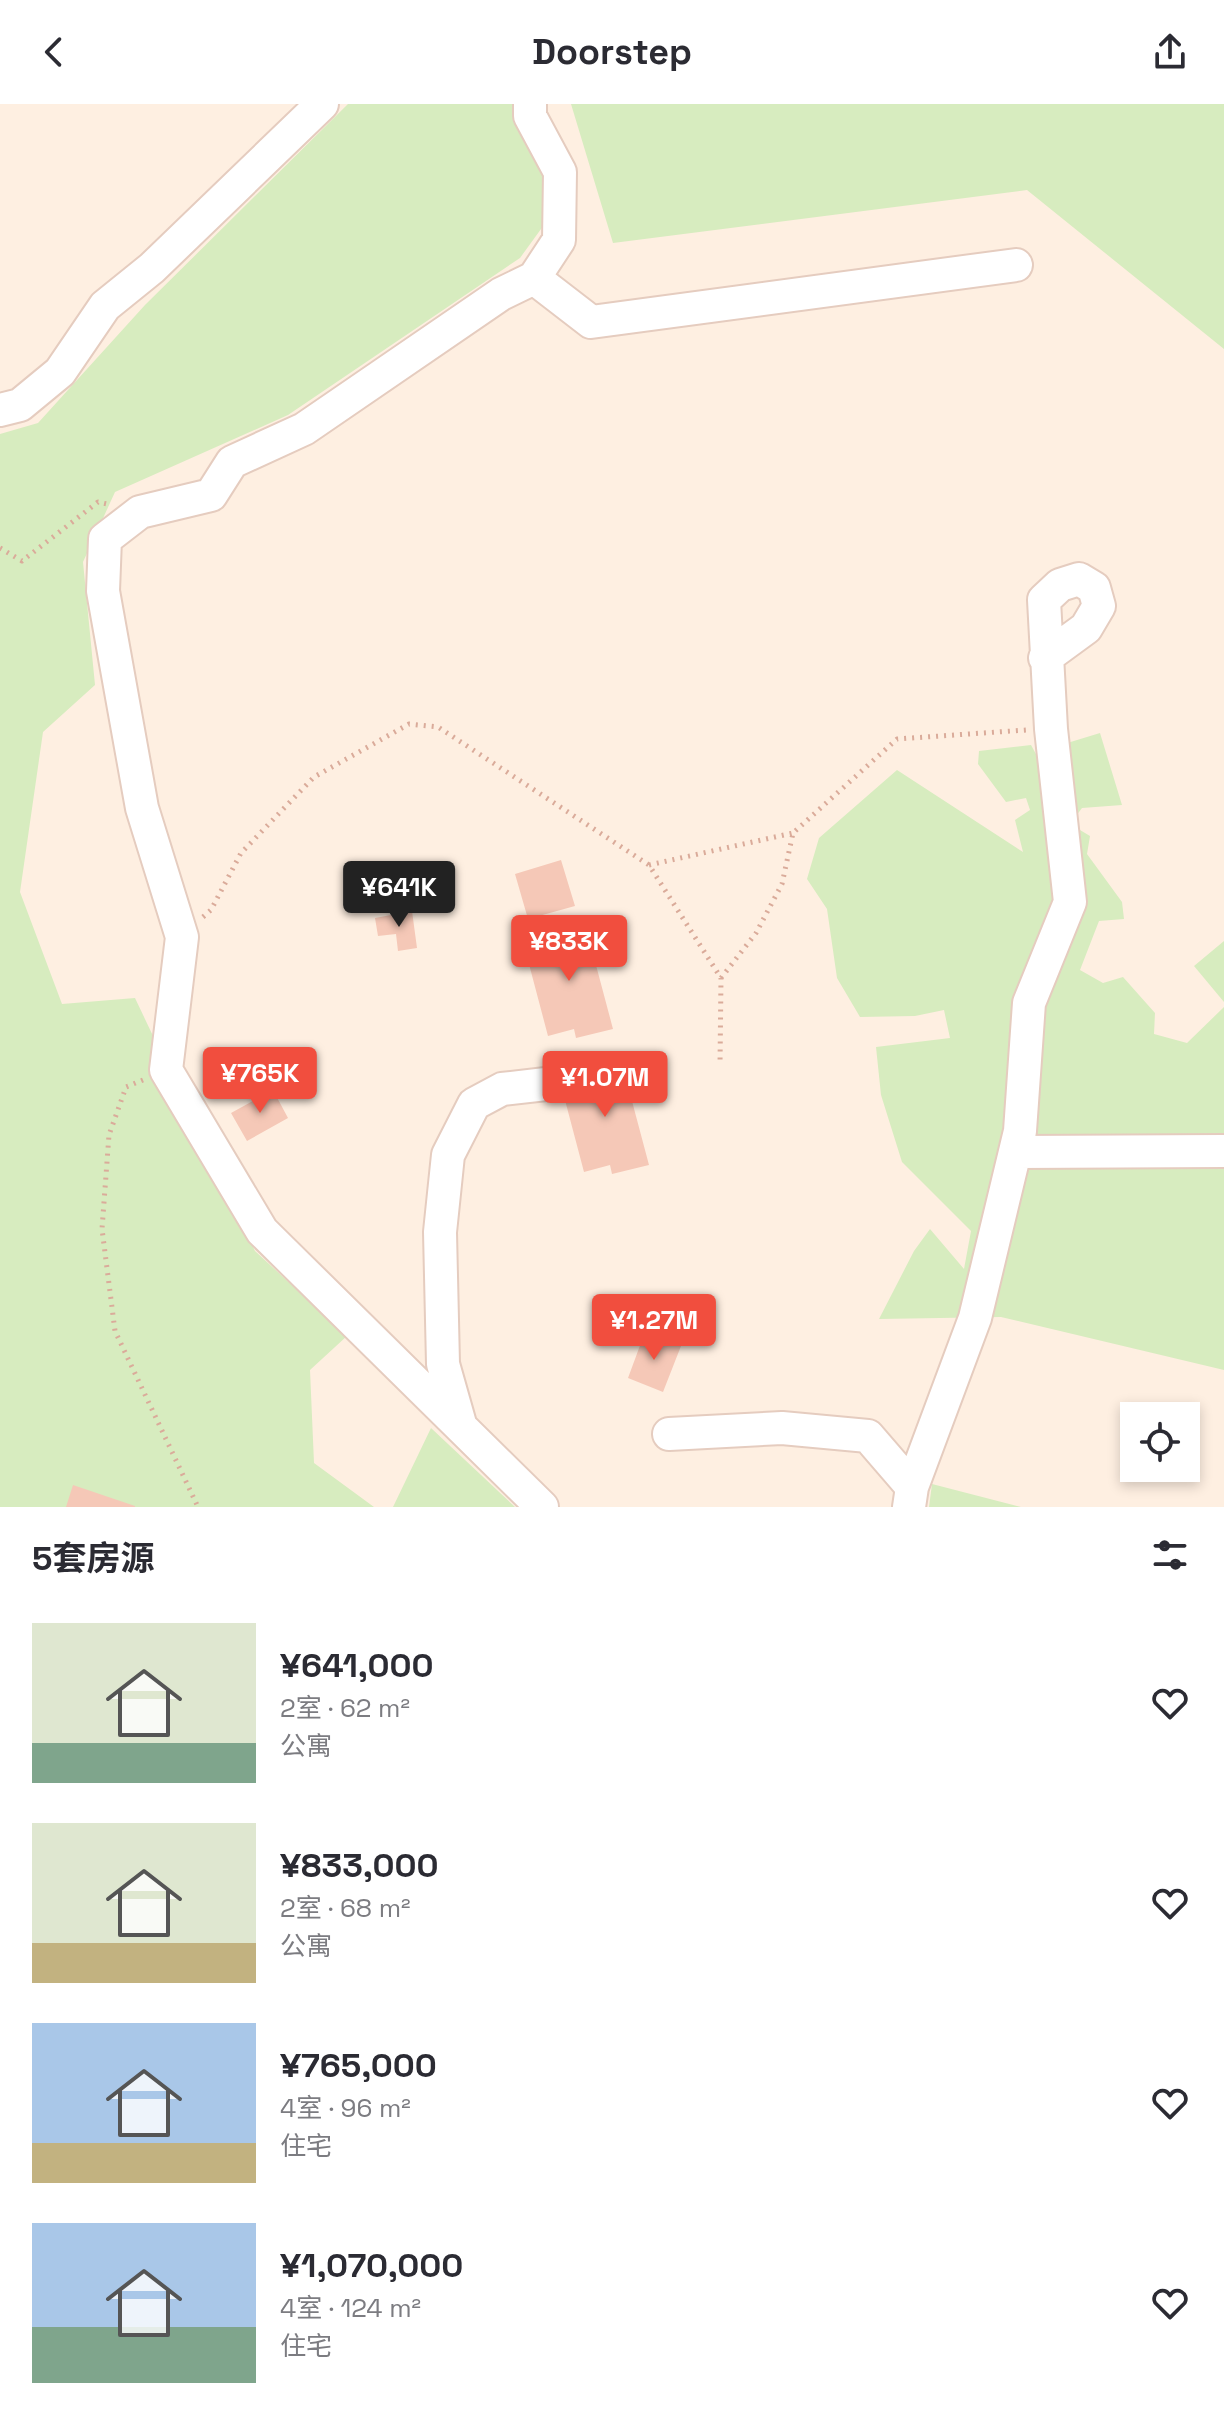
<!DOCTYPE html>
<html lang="zh">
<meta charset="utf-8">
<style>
:root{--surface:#fff;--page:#f7f7f7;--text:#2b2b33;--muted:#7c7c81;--accent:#f14e3e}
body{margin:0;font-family:"Space Grotesk","Noto Sans SC",sans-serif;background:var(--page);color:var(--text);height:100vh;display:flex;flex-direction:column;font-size:30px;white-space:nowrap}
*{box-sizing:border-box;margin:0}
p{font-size:26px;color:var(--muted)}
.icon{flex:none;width:44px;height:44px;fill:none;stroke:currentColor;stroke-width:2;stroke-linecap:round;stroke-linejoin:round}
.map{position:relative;height:1403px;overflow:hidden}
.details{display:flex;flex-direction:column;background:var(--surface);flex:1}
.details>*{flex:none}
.controls{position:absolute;left:1120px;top:1298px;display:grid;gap:16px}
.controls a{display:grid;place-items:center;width:80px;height:80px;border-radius:0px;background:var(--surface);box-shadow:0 4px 12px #0003;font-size:40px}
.price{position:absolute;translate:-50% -68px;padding:0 18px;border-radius:8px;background:var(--accent);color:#fff;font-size:26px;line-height:52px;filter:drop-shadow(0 2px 4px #0008)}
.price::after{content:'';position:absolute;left:50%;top:48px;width:24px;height:18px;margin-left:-12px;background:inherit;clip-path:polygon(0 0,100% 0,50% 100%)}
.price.active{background:#222;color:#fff}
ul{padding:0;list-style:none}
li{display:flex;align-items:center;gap:24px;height:200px;padding:0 32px}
li span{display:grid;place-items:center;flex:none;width:224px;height:160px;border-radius:0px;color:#555}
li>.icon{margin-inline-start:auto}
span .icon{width:96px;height:96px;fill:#fffc;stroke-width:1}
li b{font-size:34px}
h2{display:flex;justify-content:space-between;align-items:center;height:96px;padding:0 32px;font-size:34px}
header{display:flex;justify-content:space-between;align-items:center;height:104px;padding:0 32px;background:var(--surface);font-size:36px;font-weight:800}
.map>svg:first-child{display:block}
.green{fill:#d7ecbf}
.building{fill:#f5c8b7}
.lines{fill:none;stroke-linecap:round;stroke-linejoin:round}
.minor-casing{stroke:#e5ccbf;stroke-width:36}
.path{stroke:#daab9a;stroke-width:5;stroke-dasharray:2 6;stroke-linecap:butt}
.minor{stroke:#fff;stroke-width:32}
</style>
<header><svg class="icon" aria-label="back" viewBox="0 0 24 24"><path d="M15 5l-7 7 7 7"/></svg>Doorstep<svg class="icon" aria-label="share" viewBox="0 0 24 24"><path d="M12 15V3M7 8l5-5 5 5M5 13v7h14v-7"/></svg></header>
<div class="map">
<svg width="1224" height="1403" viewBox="0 0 1224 1403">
<rect width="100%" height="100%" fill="#feefe1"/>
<!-- green -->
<path class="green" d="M348 0H515C511 30 534 44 544 69 549 82 548 100 549 114L520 154 288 311 115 388 83 458 95 581 43 628 20 788 62 900 135 894 255 1147 347 1232 310 1266 314 1359 374 1403H0V330L38 319 145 201Z
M571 0H1224V245L1027 86 613 139Z
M1100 629 1122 701 1082 704 1070 720 1090 732 1087 750 1122 798 1124 815 1099 817 1080 866 1103 879 1123 873 1155 909 1154 930 1187 939 1224 903V1266L1001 1213 879 1215 914 1147 930 1125 964 1165 971 1127 902 1058 881 991 876 943 950 934 944 906 915 912 860 913 837 874 827 805 807 775 819 734 897 666 1023 748 1015 716 1030 706 1026 694 1006 698 978 660 979 647 1031 641 1042 661 1064 640Z
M1224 837V898L1194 862Z
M431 1324 515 1403H393Z
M932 1380 1021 1403H929Z"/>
<!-- building -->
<path class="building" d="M561 756 575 802 528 815 515 770Z
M412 807 417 844 398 847 396 830 378 832 375 814Z
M584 816 613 925 576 934 574 925 548 932 525 845 550 839 547 825Z
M620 952 649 1061 612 1070 610 1061 584 1068 561 981 587 975 583 961Z
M273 986 288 1014 247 1037 231 1009Z
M645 1228 681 1242 663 1288 628 1274Z
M73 1381 135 1402V1403H66Z"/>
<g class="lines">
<!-- minor casing -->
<g class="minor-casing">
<path id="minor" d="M530 0V12L560 68 559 136 534 174 501 190 304 325 232 358 211 391 140 408 105 435 103 487 142 704 182 833 166 966 262 1127 542 1403
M534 174 591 218 1016 161
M0 306 20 301 60 268 105 202 152 164 322 0
M1015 1048 1224 1047
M460 1320 443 1260 440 1128 448 1051 474 1000 502 985 546 980
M669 1330 782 1324 868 1332 912 1383
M909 1403 912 1383 975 1214 1020 1027 1029 899 1070 798 1051 625 1044 496 1060 481 1079 475 1094 484 1099 502 1086 524 1045 554"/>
</g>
<!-- path -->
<path class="path" d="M0 444 22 457 98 398 107 400
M649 761 793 729
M203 813 211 806 241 749 314 673 409 620 438 623 649 761 721 874 720 961
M721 874 756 829 782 780 793 729 897 635 1026 626
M143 976 126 983 109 1031 102 1125 115 1227 198 1403"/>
<!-- minor -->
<use href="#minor" class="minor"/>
</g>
</svg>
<div class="controls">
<a><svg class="icon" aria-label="locate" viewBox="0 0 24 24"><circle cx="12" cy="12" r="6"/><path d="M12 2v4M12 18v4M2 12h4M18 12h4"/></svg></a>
</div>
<b class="price active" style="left:399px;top:825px">¥641K</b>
<b class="price" style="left:569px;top:879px">¥833K</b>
<b class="price" style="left:260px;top:1011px">¥765K</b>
<b class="price" style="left:605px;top:1015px">¥1.07M</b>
<b class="price" style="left:654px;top:1258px">¥1.27M</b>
</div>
<section class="details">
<h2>5套房源<svg class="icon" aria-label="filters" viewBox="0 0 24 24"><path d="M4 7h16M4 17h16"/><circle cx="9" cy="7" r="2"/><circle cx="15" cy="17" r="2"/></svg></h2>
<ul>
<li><span style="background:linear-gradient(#dfe7d0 75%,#7fa58c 0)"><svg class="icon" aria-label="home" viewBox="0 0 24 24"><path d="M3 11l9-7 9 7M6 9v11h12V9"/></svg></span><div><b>¥641,000</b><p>2室 · 62 m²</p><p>公寓</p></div><svg class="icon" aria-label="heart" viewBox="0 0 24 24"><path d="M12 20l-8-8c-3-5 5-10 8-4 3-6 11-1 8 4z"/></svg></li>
<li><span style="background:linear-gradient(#dfe7d0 75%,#c2b280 0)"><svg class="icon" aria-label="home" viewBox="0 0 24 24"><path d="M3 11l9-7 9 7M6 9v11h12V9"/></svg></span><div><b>¥833,000</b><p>2室 · 68 m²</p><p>公寓</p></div><svg class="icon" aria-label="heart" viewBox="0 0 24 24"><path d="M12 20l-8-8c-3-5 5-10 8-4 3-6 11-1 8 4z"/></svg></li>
<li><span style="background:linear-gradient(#a9c7e8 75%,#c2b280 0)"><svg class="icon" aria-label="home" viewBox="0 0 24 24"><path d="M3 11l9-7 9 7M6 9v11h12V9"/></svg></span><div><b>¥765,000</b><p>4室 · 96 m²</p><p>住宅</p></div><svg class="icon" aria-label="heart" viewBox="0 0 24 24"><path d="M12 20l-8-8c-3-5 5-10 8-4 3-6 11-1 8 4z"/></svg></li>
<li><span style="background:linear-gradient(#a9c7e8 65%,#7fa58c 0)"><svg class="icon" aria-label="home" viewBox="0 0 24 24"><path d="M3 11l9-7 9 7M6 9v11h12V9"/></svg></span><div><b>¥1,070,000</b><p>4室 · 124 m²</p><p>住宅</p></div><svg class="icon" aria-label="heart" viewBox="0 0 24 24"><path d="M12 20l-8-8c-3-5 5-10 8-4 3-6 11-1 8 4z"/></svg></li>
</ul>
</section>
